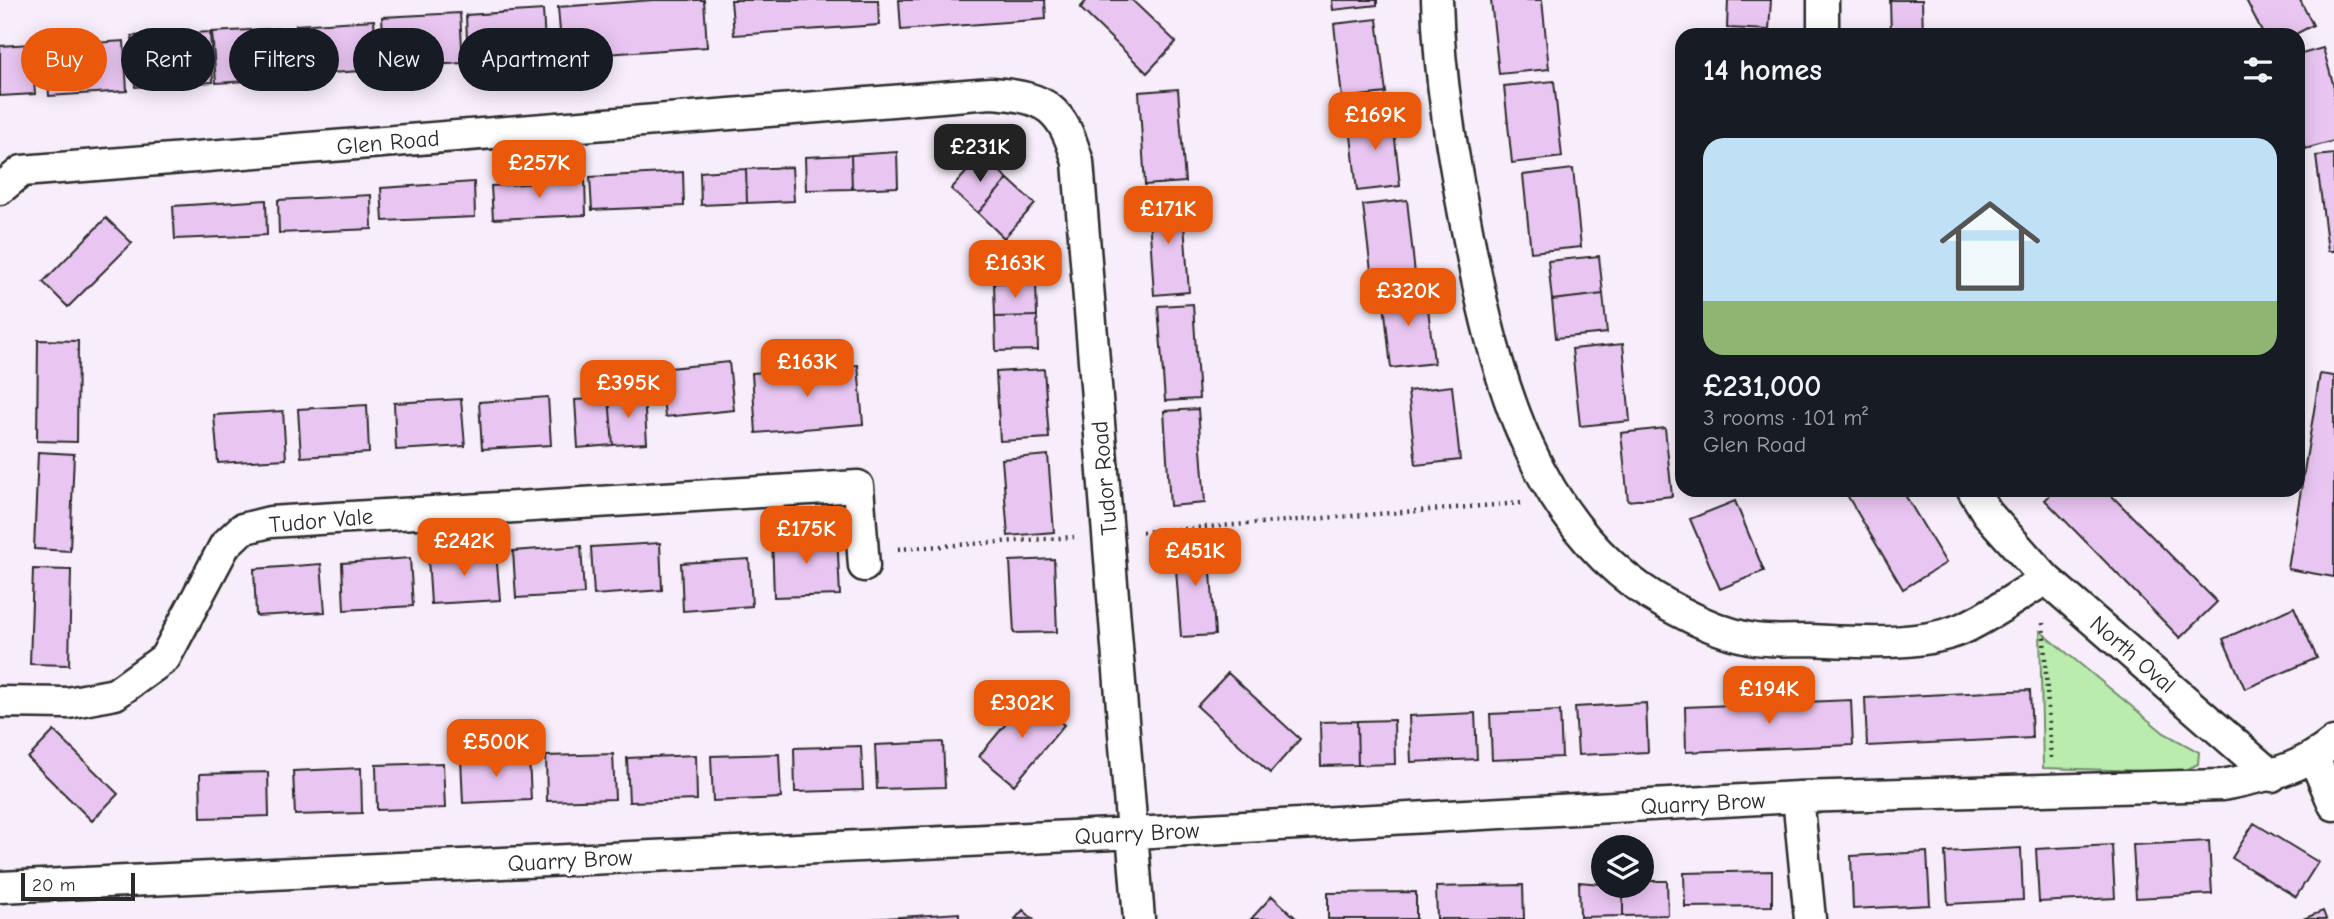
<!DOCTYPE html>
<meta charset="utf-8">
<style>
:root{--surface:#171b24;--page:#20242c;--text:#f1f3f6;--muted:#9ea1a6;--line:#363941;--accent:#ea580c}
body{margin:0;font-family:"Comic Neue",sans-serif;background:var(--page);color:var(--text);height:100vh;display:flex;flex-direction:column;font-size:26px;white-space:nowrap}
*{box-sizing:border-box;margin:0}
p{font-size:23px;color:var(--muted)}
.icon{flex:none;width:38px;height:38px;fill:none;stroke:currentColor;stroke-width:2;stroke-linecap:round;stroke-linejoin:round}
.map{position:relative;flex:1;overflow:hidden}
.sheet{position:absolute;left:1675px;top:28px;width:630px;height:469px;display:flex;flex-direction:column;background:var(--surface);border-radius:21px;box-shadow:0 4px 18px #0003}
.sheet>*{flex:none}
.guide{position:absolute;left:21px;top:28px;width:665px;height:63px;display:flex;gap:14px}
.controls{position:absolute;left:1591px;top:835px;display:grid;gap:14px}
.controls a{display:grid;place-items:center;width:63px;height:63px;border-radius:50%;background:var(--surface);box-shadow:0 4px 18px #0003;font-size:35px}
.scale{position:absolute;left:21px;bottom:18px;width:114px;box-sizing:border-box;padding-left:7px;border:4px solid #2b2b2b;border-top:0;font-size:19px;line-height:24px;white-space:nowrap;color:#2b2b2b;-webkit-text-stroke:5px #fff;paint-order:stroke}
.price{position:absolute;translate:-50% -60px;padding:0 16px;border-radius:14px;background:var(--accent);color:#fff;font-size:23px;line-height:46px;filter:drop-shadow(0 2px 4px #0008)}
.price::after{content:'';position:absolute;left:50%;top:42px;width:21px;height:16px;margin-left:-10px;background:inherit;clip-path:polygon(0 0,100% 0,50% 100%)}
.price.current{background:#222;color:#fff}
ul{padding:0;list-style:none}
li{display:grid;align-content:center;gap:14px;height:371px;padding:0 28px}
li+li{border-top:2px solid var(--line)}
li span{display:grid;place-items:center;height:217px;border-radius:21px;color:#555}
li>.icon{margin-inline-start:auto}
span .icon{width:126px;height:126px;fill:#fffc;stroke-width:1}
li b{font-size:30px}
h2{display:flex;justify-content:space-between;align-items:center;height:84px;padding:0 28px;font-size:30px}
.chip{padding:0 24px;border-radius:32px;background:var(--surface);box-shadow:0 4px 18px #0003;font-size:24px;line-height:63px}
.chip.current{background:var(--accent);color:#fff}
.map>svg:first-child{display:block}
.green{fill:#b9ecad;stroke:#728c6c;stroke-width:2}
.building{fill:#e9c6f2;stroke:#2b2b2b;stroke-width:2}
.lines{fill:none;stroke-linecap:round;stroke-linejoin:round}
.street-casing{stroke:#2b2b2b;stroke-width:35}
.path{stroke:#2b2b2b;stroke-width:4.5;stroke-dasharray:2 5;stroke-linecap:butt}
.street{stroke:#fff;stroke-width:30}
.labels{text-anchor:middle;stroke-width:7;stroke-linejoin:round;paint-order:stroke}
.street-label{font-size:23px;fill:#2b2b2b;stroke:#fff}
</style>
<div class="map">
<svg width="2334" height="919" viewBox="0 0 2334 919">
<rect width="100%" height="100%" fill="#f8eefb"/>
<filter id="ink" filterUnits="userSpaceOnUse"><feTurbulence type="fractalNoise" baseFrequency=".0143" numOctaves="2"/><feDisplacementMap in="SourceGraphic" scale="14" xChannelSelector="R" yChannelSelector="G"/><feConvolveMatrix kernelMatrix="1 2 1 2 8 2 1 2 1" color-interpolation-filters="sRGB"/></filter>
<g filter="url(#ink)">
<!-- green -->
<path class="green" d="M2040 631 2164 733 2199 752 2198 764 2182 772 2043 768Z"/>
<!-- building -->
<path class="building" d="M653 0H704L707 47 562 57 558 7Z
M731 0H878L879 25 734 35Z
M899 0H1045L1046 19 901 30Z
M1087 0H1132L1176 42 1147 73 1080 8Z
M1332 0H1377V5L1333 10Z
M1491 0H1542L1549 69 1499 74Z
M1728 0H1771L1769 30 1727 28Z
M1890 0H1922L1923 35H1891Z
M2246 0H2300L2313 25 2294 35H2264Z
M543 10 546 60 468 65 466 15Z
M460 13 463 63 385 68 382 17Z
M1377 19 1386 93 1342 98 1334 24Z
M374 20 377 70 300 75 296 25Z
M290 28 293 78 216 83 212 32Z
M210 32 213 82 135 87 132 36Z
M124 41 127 91 49 96 46 46Z
M31 44 35 94 0 96V46Z
M2323 48 2334 87V141L2305 149 2298 124V55Z
M1554 81 1562 157 1512 163 1504 86Z
M1178 89 1185 182 1145 185 1139 92Z
M1392 112 1400 186 1357 191 1349 117Z
M897 152 898 187 852 189 851 155Z
M2334 154V251H2328L2316 156Z
M851 155 852 189 806 190 805 157Z
M982 155 1008 179 978 213 951 189Z
M792 167 794 201 747 203 746 169Z
M746 169 747 203 701 205 700 172Z
M1573 169 1581 247 1531 252 1523 175Z
M683 172 684 206 592 210 590 177Z
M1008 179 1035 204 1004 238 978 213Z
M585 180 586 215 493 219 491 186Z
M474 182 475 217 383 221 381 188Z
M371 195 372 229 279 233 278 200Z
M1182 197 1189 292 1154 295 1148 200Z
M266 200 267 235 175 239 173 206Z
M1407 200 1415 274 1372 279 1363 205Z
M106 218 132 243 68 307 43 282Z
M1599 256 1603 294 1552 300 1548 261Z
M1036 282 1037 316 995 317 994 283Z
M1426 289 1434 363 1391 368 1383 294Z
M1603 294 1607 333 1556 338 1552 300Z
M1193 304 1199 399 1165 401 1158 306Z
M1037 316 1038 350 996 351 995 317Z
M38 340 78 341 77 442 37 441Z
M1623 344 1630 421 1580 426 1572 349Z
M729 362 734 410 665 417 660 369Z
M858 365 863 424 756 433 752 373Z
M1044 369 1049 438 1000 441 996 372Z
M2320 374 2334 376V577L2288 569Z
M1452 386 1460 460 1416 465 1408 391Z
M644 396 647 443 613 445 609 398Z
M548 397 551 445 482 449 479 402Z
M609 398 613 445 578 448 575 400Z
M461 399 465 446 396 450 394 403Z
M367 405 369 453 301 457 298 409Z
M1198 409 1205 503 1170 506 1164 411Z
M283 411 286 459 218 463 214 415Z
M1665 428 1672 496 1628 501 1621 433Z
M38 452 74 454 70 551 34 549Z
M1048 455 1054 532 1008 536 1002 459Z
M1844 490H1902L1946 563 1903 589Z
M2055 490H2106L2217 602 2180 638 2045 500Z
M1735 501 1764 571 1720 589 1690 519Z
M837 534 840 595 774 597 772 536Z
M1209 540 1215 635 1181 637 1174 542Z
M660 543 662 590 594 595 591 547Z
M581 546 584 594 516 598 513 551Z
M496 552 500 600 431 604 428 557Z
M410 558 413 606 344 610 342 563Z
M749 559 752 606 683 611 681 563Z
M1054 559 1057 632 1014 633 1010 561Z
M321 564 325 612 256 616 254 569Z
M33 569 71 570 69 665 30 664Z
M2294 607 2317 658 2245 689 2223 639Z
M1228 673 1300 739 1270 773 1197 706Z
M2030 690 2032 738 1867 746 1865 698Z
M1029 696 1064 725 1014 785 979 756Z
M1851 700 1853 745 1686 752 1685 707Z
M1646 703 1648 752 1578 755 1575 707Z
M1560 711 1562 757 1492 760 1490 714Z
M1475 713 1477 759 1411 762 1409 716Z
M1394 720 1395 764 1358 765 1357 721Z
M1357 721 1358 765 1321 766 1320 722Z
M54 731 118 794 92 821 28 758Z
M943 742 945 787 877 789 875 745Z
M861 746 863 790 795 792 794 748Z
M613 754 615 799 547 801 546 756Z
M779 754 781 798 713 801 711 756Z
M696 755 697 800 629 802 627 758Z
M529 756 531 800 463 803 461 758Z
M443 763 445 808 377 810 376 765Z
M361 768 362 813 295 815 293 771Z
M268 772 269 816 201 818 200 774Z
M2254 823 2318 862 2296 897 2232 858Z
M2209 841 2212 894 2136 898 2133 845Z
M2112 845 2115 898 2039 902 2036 849Z
M2021 848 2023 900 1948 904 1945 852Z
M1927 852 1930 905 1853 909 1851 856Z
M1772 871V906L1685 907 1684 873Z
M1642 881H1667L1668 915 1623 916V886H1642Z
M1579 882 1623 886V916L1580 917Z
M1523 885 1524 919H1437L1436 887Z
M1416 892V919H1328V893Z
M1272 896 1297 919H1251Z
M1023 910 1033 919H1015Z
M2323 911 2326 919H2303Z
M959 913V919H870Z"/>
<g class="lines">
<!-- street casing -->
<g class="street-casing">
<path id="street" d="M1437 0C1439 80 1453 157 1468 235 1495 375 1534 533 1669 606 1693 619 1721 633 1749 638 1767 642 1789 640 1808 640 1856 642 1924 648 1968 626 1995 613 2020 594 2046 579
M1823 0V35
M0 189 22 171 991 93C1047 97 1062 108 1078 162L1139 919
M1973 490 1987 513 2046 579 2272 776
M0 702 68 703 115 694 165 658 225 545 242 529 270 522 858 486 864 566
M2314 758 2334 805
M1798 797 1810 919
M0 887 1134 833 1798 797 2222 785C2264 777 2300 770 2334 742"/>
</g>
<!-- path -->
<path class="path" d="M1142 532 1521 503
M898 549 1074 537
M2043 623 2051 758"/>
<!-- street -->
<use href="#street" class="street"/>
</g>
</g>
<g class="labels">
<!-- street labels -->
<g class="street-label">
<text transform="translate(388 142) rotate(-5)" y="8">Glen Road</text>
<text transform="translate(1104 478) rotate(-95)" y="8">Tudor Road</text>
<text transform="translate(321 520) rotate(-5)" y="8">Tudor Vale</text>
<text transform="translate(2133 654) rotate(41)" y="8">North Oval</text>
<text transform="translate(1703 803) rotate(-3)" y="8">Quarry Brow</text>
<text transform="translate(1137 833) rotate(-3)" y="8">Quarry Brow</text>
<text transform="translate(570 860) rotate(-3)" y="8">Quarry Brow</text>
</g>
</g>
</svg>
<div class="controls">
<a><svg class="icon" aria-label="layers" viewBox="0 0 24 24"><path d="M12 4l9 5-9 5-9-5zM3 14l9 5 9-5"/></svg></a>
</div>
<div class="scale">20 m</div>
<b class="price" style="left:1375px;top:152px">£169K</b>
<b class="price current" style="left:980px;top:184px">£231K</b>
<b class="price" style="left:539px;top:200px">£257K</b>
<b class="price" style="left:1168px;top:246px">£171K</b>
<b class="price" style="left:1015px;top:300px">£163K</b>
<b class="price" style="left:1408px;top:328px">£320K</b>
<b class="price" style="left:807px;top:399px">£163K</b>
<b class="price" style="left:628px;top:420px">£395K</b>
<b class="price" style="left:806px;top:566px">£175K</b>
<b class="price" style="left:464px;top:578px">£242K</b>
<b class="price" style="left:1195px;top:588px">£451K</b>
<b class="price" style="left:1769px;top:726px">£194K</b>
<b class="price" style="left:1022px;top:740px">£302K</b>
<b class="price" style="left:496px;top:779px">£500K</b>
<div class="guide">
<a class="chip current">Buy</a>
<a class="chip">Rent</a>
<a class="chip">Filters</a>
<a class="chip">New</a>
<a class="chip">Apartment</a>
</div>
<section class="sheet">
<h2>14 homes<svg class="icon" aria-label="filters" viewBox="0 0 24 24"><path d="M4 7h16M4 17h16"/><circle cx="9" cy="7" r="2"/><circle cx="15" cy="17" r="2"/></svg></h2>
<ul>
<li><span style="background:linear-gradient(#bfe0f5 75%,#8fb573 0)"><svg class="icon" aria-label="home" viewBox="0 0 24 24"><path d="M3 11l9-7 9 7M6 9v11h12V9"/></svg></span><div><b>£231,000</b><p>3 rooms · 101 m²</p><p>Glen Road</p></div></li>
</ul>
</section>
</div>
